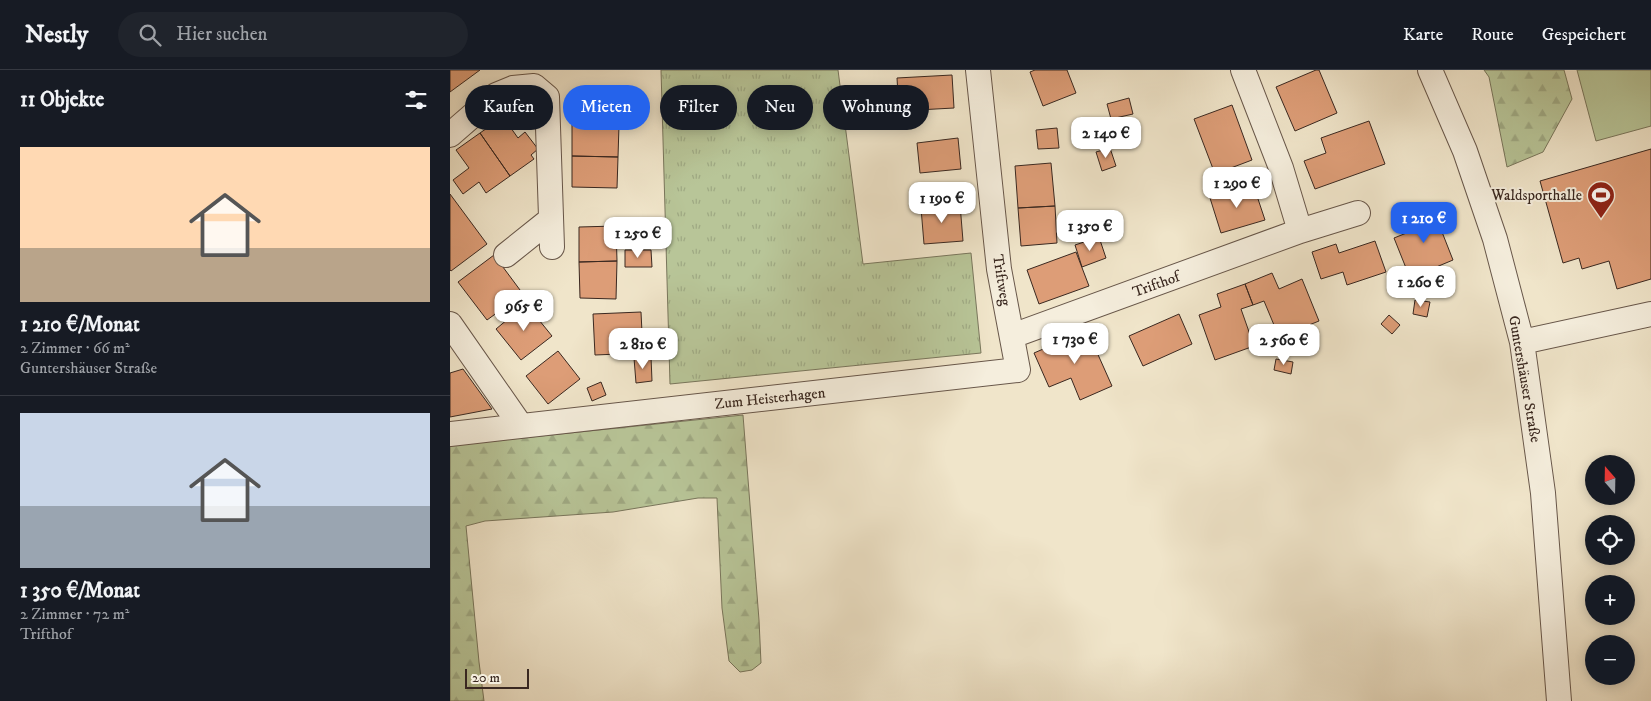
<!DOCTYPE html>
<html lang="de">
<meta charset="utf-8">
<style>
:root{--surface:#171b24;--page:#20242c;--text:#f1f3f6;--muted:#9ea1a6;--line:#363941;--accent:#2563eb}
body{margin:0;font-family:"IM FELL DW Pica",serif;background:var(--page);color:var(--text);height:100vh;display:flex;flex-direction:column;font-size:19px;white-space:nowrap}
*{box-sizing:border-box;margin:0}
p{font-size:16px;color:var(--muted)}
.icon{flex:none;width:28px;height:28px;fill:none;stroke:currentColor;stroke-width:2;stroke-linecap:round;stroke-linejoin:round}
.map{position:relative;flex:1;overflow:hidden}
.drawer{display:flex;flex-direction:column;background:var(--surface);width:450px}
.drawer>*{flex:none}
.top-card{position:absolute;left:15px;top:15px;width:475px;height:45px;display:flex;gap:10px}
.needle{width:32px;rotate:340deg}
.tools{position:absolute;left:1135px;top:385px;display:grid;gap:10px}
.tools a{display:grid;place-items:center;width:50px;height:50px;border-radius:50%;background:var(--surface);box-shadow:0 2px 12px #0003;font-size:25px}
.scale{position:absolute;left:15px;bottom:12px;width:64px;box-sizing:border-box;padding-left:5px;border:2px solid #3a2820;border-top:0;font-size:14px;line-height:18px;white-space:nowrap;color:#3a2820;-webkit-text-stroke:4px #f5eedd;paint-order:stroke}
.price{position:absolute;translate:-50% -42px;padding:0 11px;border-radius:10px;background:#fff;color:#222;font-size:16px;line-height:32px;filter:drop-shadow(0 1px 2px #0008)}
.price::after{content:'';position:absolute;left:50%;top:30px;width:15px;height:11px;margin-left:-8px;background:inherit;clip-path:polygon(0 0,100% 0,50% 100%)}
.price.current{background:var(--accent);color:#fff}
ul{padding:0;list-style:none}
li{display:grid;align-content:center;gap:10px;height:265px;padding:0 20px}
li+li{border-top:1px solid var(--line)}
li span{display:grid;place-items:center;height:155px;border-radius:0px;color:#555}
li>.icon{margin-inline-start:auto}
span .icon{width:90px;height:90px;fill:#fffc;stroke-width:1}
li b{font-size:21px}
h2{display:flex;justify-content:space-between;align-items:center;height:60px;padding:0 20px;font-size:21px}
.chip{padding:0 18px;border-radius:22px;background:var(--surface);box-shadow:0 2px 12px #0003;font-size:18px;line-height:45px}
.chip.current{background:var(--accent);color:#fff}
header{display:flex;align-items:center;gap:30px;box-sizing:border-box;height:70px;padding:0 25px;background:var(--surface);border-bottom:1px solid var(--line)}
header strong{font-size:24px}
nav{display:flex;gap:28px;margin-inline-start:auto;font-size:18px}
.search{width:350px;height:45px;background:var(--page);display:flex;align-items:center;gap:12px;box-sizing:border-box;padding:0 18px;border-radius:28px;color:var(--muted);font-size:19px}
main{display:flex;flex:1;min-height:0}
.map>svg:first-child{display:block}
.forest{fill:url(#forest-firs);stroke:#79765c}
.park{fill:url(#park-tufts);stroke:#79765c}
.garden{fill:#b8c598;stroke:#79765c}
.building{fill:#dd9d77;stroke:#3a2820}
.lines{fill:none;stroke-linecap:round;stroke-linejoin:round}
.minor-casing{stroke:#68574a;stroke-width:26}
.minor{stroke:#f5eedd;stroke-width:24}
.labels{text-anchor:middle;stroke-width:4;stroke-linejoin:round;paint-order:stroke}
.poi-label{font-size:15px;fill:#3a2820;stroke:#f5eedd;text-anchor:end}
.street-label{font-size:15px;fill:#3a2820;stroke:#f5eedd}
</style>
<header>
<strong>Nestly</strong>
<div class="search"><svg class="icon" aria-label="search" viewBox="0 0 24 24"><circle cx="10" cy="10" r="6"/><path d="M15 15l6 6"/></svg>Hier suchen</div>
<nav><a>Karte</a><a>Route</a><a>Gespeichert</a></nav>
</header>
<main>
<section class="drawer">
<h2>11 Objekte<svg class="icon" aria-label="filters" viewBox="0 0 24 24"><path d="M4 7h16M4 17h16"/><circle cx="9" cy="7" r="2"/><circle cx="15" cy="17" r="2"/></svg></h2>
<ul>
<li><span style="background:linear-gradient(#ffd9b3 65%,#b9a48a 0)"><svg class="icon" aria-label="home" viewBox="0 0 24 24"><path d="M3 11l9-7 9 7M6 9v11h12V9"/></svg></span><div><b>1 210 €/Monat</b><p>2 Zimmer · 66 m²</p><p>Guntershäuser Straße</p></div></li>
<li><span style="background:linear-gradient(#c9d6e8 60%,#9aa5b1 0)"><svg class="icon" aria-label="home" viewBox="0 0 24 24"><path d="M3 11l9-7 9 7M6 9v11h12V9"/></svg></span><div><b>1 350 €/Monat</b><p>2 Zimmer · 72 m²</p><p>Trifthof</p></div></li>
</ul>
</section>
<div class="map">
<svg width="1201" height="631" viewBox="0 0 1201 631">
<defs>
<pattern id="forest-firs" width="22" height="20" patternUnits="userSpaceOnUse" patternTransform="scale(1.25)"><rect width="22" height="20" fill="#b8c598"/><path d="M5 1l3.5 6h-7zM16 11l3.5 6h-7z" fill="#9fa983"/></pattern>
<pattern id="park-tufts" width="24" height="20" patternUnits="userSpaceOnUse" patternTransform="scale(1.25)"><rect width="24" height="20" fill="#b8c598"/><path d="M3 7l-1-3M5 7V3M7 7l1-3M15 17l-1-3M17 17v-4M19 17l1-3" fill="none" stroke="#9fa983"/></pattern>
</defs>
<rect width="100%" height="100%" fill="#f0e5ca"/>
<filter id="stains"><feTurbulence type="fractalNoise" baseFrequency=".004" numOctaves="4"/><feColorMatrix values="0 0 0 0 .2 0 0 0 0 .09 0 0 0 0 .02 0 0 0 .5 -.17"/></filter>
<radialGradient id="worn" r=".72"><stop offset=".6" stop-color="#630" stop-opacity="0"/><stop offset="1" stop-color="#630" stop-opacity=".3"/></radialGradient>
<!-- forest -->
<path class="forest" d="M1034 0H1114L1122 29 1093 82 1057 97 1039 7Z
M293 345 309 550 311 593 302 600 290 602 279 591 272 538 267 428H248L163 442 35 451 16 456 29 592 34 631H0V374L33 372Z"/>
<!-- park -->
<path class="park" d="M211 0H388L413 194 521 183 531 283 220 314Z"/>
<!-- garden -->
<path class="garden" d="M1127 0H1201V56L1146 71Z"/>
<!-- building -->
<path class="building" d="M0 0H30L0 22Z
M585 0H617L626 23 593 36 580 2Z
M866 0H869L887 43 845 61 826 17Z
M502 5 504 38 449 41 447 8Z
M123 22 169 23V55L122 54Z
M679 28 683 44 661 49 657 34Z
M782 35 802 90 765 104 744 49Z
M53 47 68 68 75 62 88 79 81 85 84 89 60 106 30 63Z
M919 51 935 94 865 119 854 91 876 83 871 68Z
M122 54 169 55 168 87 122 86Z
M607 58 609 78 588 79 586 60Z
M30 63 60 106 36 123 29 112 13 124 3 110 19 98 6 80Z
M508 68 511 99 470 103 467 73Z
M660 78 666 96 652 101 646 82Z
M1201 79V209L1167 219 1159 191 1132 199 1129 188 1113 193 1090 111Z
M122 86 168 87 167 118 122 117Z
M601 93 605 136 568 138 565 96Z
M803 114 815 150 771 163 760 128Z
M0 124 37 174 1 201 0 200Z
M510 134 513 171 474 174 471 138Z
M981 134 1003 190 960 208 944 168 969 158 963 142Z
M605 136 607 173 571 176 568 138Z
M166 156 167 191 129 192V157Z
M649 167 656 188 632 197 625 175Z
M925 171 936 202 897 215 893 202 871 209 862 182 886 174 889 183Z
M175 180H201L202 197H175Z
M626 182 639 216 589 234 577 200Z
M44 185 73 224 37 250 8 212Z
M167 191 166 229 130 228 129 192Z
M822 203 829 219 852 209 869 251 829 267 814 231 803 235 795 214Z
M795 214 803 235 791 239 804 276 765 290 749 245 771 237 767 224Z
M965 230 980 232 977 247 963 244Z
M76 234 102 266 71 290 46 259Z
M191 242 193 283 145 285 143 244Z
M729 244 742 274 693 296 679 266Z
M939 245 950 255 942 264 931 254Z
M637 260 662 316 630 330 621 308 599 317 584 283Z
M108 281 130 309 98 334 76 306Z
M201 287 202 311 186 313 184 288Z
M826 289 843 292 841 304 824 300Z
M13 299 42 339 0 347V303Z
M151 312 156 325 142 331 137 318Z"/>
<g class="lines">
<!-- minor casing -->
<g class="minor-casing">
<path id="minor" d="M793 0 831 98 850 161
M980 0 1015 81 1045 169 1072 272 1093 423 1109 631
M0 65 46 25 63 18 84 16 97 27 102 177
M56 185 101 149
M0 254 71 356
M562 266 850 161 908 143
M1072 272 1201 244
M0 364 568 300 549 199 528 0"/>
</g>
<!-- minor -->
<use href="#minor" class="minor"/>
</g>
<!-- icons -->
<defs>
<g id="stadium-pin" transform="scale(1.4375)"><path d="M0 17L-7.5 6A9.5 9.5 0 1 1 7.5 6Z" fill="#8f2418" stroke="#f5eedd"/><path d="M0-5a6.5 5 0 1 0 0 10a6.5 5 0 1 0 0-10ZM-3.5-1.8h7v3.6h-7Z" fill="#fff"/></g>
</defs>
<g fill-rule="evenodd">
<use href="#stadium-pin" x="1151" y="125"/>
</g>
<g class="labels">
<!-- poi labels -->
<g class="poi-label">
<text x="1132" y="130">Waldsporthalle</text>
</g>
<!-- street labels -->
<g class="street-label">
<text transform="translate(552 210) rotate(81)" y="5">Triftweg</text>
<text transform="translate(706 214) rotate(-20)" y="5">Trifthof</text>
<text transform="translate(1075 309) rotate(80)" y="5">Guntershäuser Straße</text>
<text transform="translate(320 328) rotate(-6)" y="5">Zum Heisterhagen</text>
</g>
</g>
<rect width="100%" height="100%" filter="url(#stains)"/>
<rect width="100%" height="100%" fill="url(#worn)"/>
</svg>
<div class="tools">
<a><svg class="needle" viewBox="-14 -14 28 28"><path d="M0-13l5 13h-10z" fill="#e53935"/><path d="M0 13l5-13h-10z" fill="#9ea1a6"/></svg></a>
<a><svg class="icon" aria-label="locate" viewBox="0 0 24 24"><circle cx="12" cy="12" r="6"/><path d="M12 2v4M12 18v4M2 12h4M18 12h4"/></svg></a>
<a>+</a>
<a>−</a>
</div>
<div class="scale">20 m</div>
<b class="price" style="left:656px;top:89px">2 140 €</b>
<b class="price" style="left:787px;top:139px">1 290 €</b>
<b class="price" style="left:492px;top:154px">1 190 €</b>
<b class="price current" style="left:974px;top:174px">1 210 €</b>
<b class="price" style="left:640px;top:182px">1 350 €</b>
<b class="price" style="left:188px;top:189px">1 250 €</b>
<b class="price" style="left:971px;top:238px">1 260 €</b>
<b class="price" style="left:74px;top:262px">965 €</b>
<b class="price" style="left:625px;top:295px">1 730 €</b>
<b class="price" style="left:834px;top:296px">2 560 €</b>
<b class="price" style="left:193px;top:300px">2 810 €</b>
<div class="top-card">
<a class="chip">Kaufen</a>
<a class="chip current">Mieten</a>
<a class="chip">Filter</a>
<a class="chip">Neu</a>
<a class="chip">Wohnung</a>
</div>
</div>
</main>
